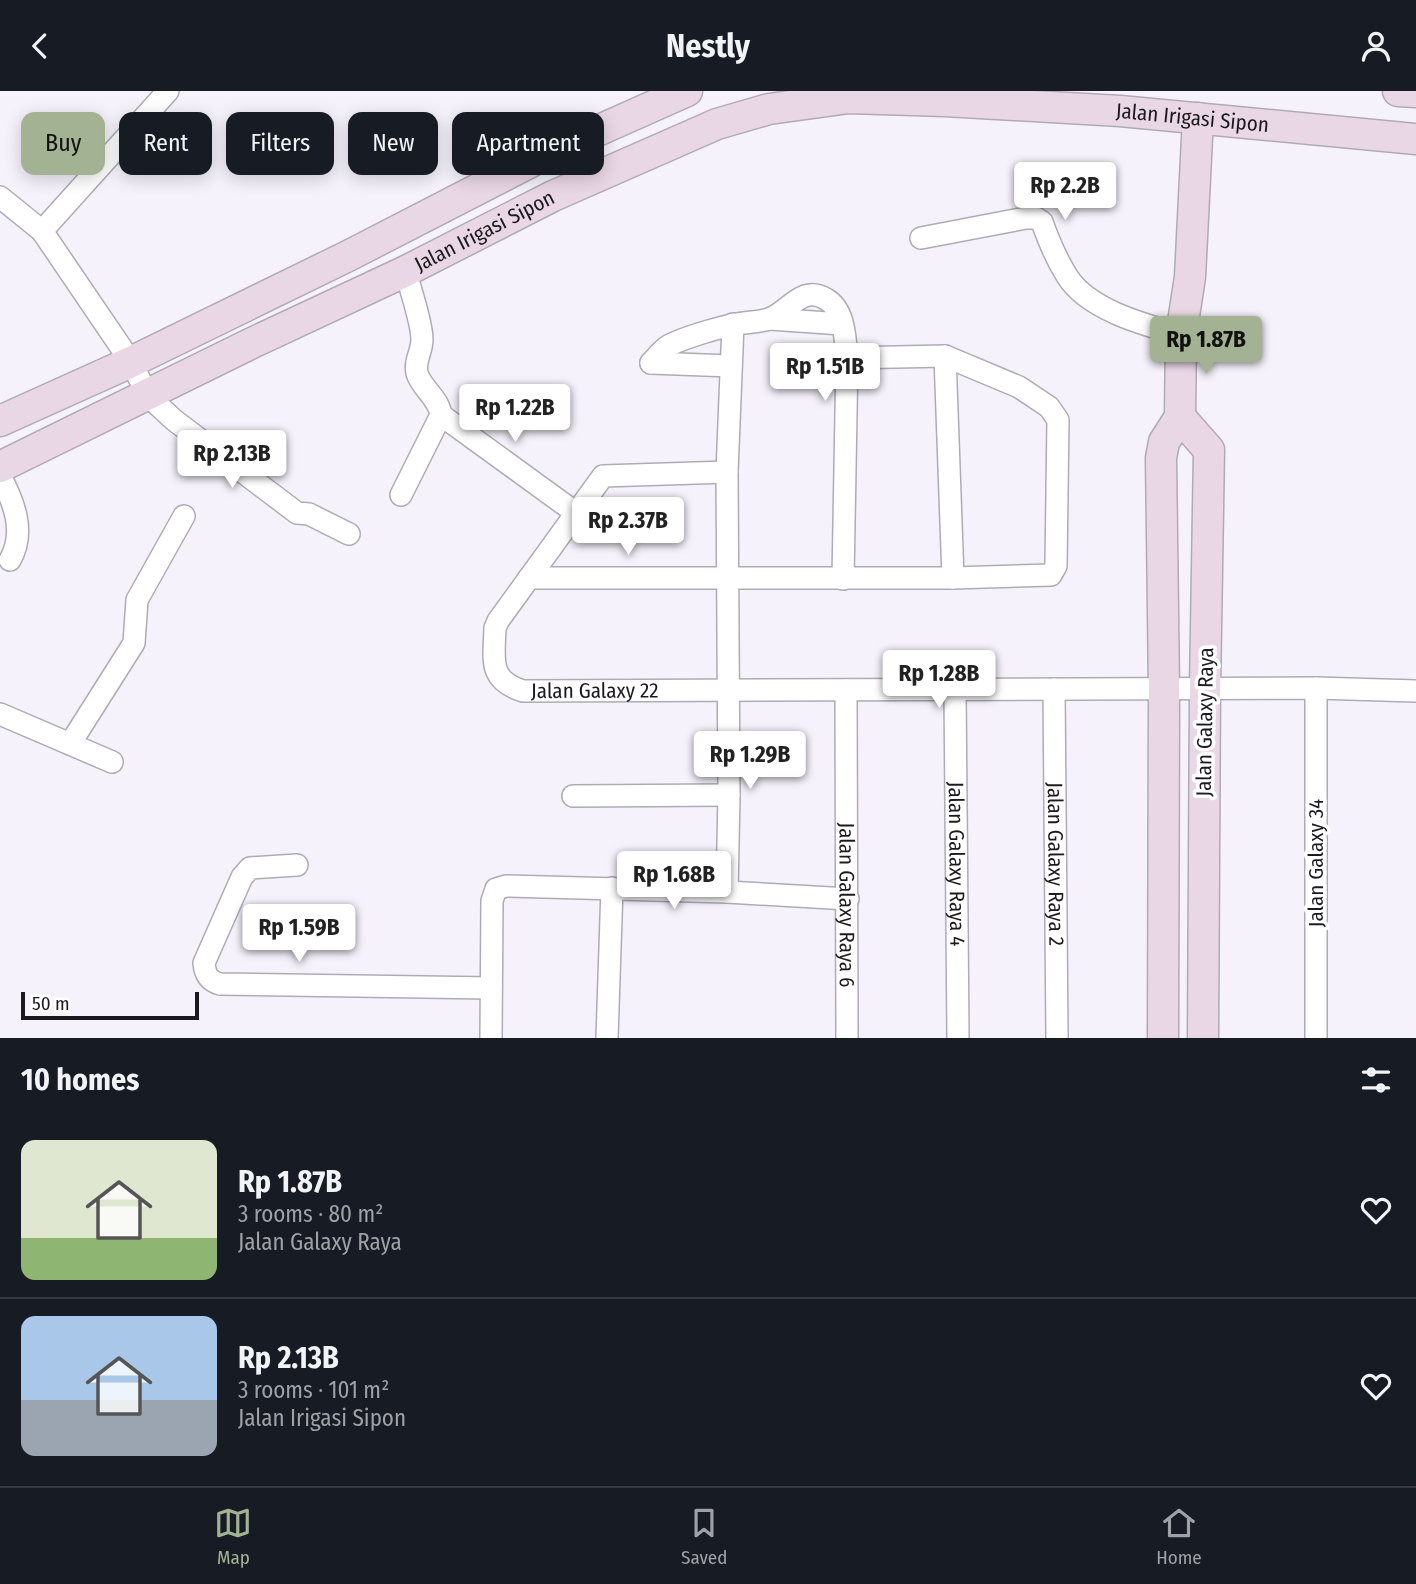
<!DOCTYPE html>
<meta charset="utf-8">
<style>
:root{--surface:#171b24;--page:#242831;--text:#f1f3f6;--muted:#9ea1a6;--line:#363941;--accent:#a3b292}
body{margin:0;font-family:"Fira Sans Condensed",sans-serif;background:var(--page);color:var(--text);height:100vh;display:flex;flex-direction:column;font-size:26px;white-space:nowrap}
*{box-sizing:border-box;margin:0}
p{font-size:23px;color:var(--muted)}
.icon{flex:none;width:38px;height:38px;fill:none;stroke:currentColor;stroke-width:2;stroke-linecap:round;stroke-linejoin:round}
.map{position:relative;height:947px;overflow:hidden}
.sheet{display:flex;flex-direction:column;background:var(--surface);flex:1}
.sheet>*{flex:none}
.guide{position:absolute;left:21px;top:21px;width:700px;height:63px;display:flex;gap:14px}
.scale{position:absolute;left:21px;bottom:18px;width:178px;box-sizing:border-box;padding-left:7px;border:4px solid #1b191d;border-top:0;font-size:19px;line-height:24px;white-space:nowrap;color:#1b191d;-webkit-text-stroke:5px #fff;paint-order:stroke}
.price{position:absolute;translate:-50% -60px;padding:0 16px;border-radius:7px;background:#fff;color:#222;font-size:23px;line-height:46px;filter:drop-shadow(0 2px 4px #0008)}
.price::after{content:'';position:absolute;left:50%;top:42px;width:21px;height:16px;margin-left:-10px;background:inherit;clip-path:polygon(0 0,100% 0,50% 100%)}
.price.on{background:var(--accent);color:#111}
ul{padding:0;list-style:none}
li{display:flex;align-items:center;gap:21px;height:175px;padding:0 21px}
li+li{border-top:2px solid var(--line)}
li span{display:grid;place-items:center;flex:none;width:196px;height:140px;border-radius:14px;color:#555}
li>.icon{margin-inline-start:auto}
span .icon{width:84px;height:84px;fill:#fffc;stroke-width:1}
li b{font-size:30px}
h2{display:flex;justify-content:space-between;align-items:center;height:84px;padding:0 21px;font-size:30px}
.chip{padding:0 24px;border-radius:14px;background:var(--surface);box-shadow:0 4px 18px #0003;font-size:24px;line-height:63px}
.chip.on{background:var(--accent);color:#111}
header{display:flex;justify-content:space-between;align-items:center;height:91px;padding:0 21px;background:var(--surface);font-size:32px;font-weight:700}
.tab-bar{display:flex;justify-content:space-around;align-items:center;height:98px;border-top:2px solid var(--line);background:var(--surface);font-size:19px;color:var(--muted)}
.tab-bar a{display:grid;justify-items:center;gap:4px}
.tab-bar .on{color:var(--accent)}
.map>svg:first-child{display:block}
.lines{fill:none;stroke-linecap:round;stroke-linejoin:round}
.street-casing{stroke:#afabb5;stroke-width:24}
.secondary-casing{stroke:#afabb5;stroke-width:33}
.street{stroke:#fff;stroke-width:21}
.secondary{stroke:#ead7e5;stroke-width:30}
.labels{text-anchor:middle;stroke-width:7;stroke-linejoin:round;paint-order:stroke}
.street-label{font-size:21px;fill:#1b191d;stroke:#fff}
</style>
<header><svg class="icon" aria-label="back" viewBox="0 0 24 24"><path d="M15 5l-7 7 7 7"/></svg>Nestly<svg class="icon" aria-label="person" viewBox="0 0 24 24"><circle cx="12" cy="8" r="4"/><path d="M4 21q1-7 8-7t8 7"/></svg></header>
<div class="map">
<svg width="1416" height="947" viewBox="0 0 1416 947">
<rect width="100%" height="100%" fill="#f6f2fc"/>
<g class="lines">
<!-- street casing -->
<g class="street-casing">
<g id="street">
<path d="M0 106 42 140 131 271 148 305 174 329 297 422 309 423 349 443"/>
<path d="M42 140 168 0"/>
<path d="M921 147 1026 127H1036L1042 131C1048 148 1057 169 1067 185 1088 219 1145 234 1181 244"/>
<path d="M770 228 842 233"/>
<path d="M945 265 953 487"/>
<path d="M651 272C657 266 663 257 670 254 686 246 720 236 737 233 747 231 760 231 769 228 789 221 802 193 826 208 845 219 845 247 847 267L843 488"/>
<path d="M651 272 731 275"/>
<path d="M441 324 576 422"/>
<path id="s1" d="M727 381 603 385 498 530 495 537C494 569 488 589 523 600L1316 597 1416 600"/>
<path d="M0 385C14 411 26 441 10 469"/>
<path d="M401 404 441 324C439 307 421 297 417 282 414 271 422 260 422 249 422 230 410 200 406 180"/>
<path d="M529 487H953L1051 484 1056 475 1058 329 1049 316 1019 296 945 265 847 267"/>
<path id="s2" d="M955 598 958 947"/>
<path id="s3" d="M1054 598 1057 947"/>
<path id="s4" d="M846 599 847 947"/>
<path d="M0 623 112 671"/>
<path d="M70 653 134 552 137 509 184 425"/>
<path d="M573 705 729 704"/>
<path d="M297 774 250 777 242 786 204 872C205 884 209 890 220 893L491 897"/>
<path d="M727 801 729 704 727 381 733 233"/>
<path d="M491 947 492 810 496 798 506 795 727 801 848 808"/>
<path d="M607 947 612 797"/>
<path d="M1316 947V597"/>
</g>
</g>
<!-- secondary casing -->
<g class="secondary-casing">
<g id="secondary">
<path d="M1398 0 1416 1"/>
<path d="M1180 326 1209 359 1205 598 1203 947"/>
<path d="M0 330 131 271 348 165 550 61 687 0"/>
<path id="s5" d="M0 376 252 252 406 180 553 105 717 33 769 18 849 7 945 10 1120 20 1416 48"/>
<path d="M1163 947 1164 598 1161 367 1164 351 1180 326 1181 244 1190 186 1198 27"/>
</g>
</g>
<!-- street -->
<use href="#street" class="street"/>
<!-- secondary -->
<use href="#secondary" class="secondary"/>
</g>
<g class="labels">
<!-- street labels -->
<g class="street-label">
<text dy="7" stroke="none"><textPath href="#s5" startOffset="1274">Jalan Irigasi Sipon</textPath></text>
<text dy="7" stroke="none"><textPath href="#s5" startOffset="539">Jalan Irigasi Sipon</textPath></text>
<text dy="7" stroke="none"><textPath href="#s1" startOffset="460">Jalan Galaxy 22</textPath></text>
<text transform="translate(1205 631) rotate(-89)" y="7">Jalan Galaxy Raya</text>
<text transform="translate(1316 772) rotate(-90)" y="7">Jalan Galaxy 34</text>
<text dy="7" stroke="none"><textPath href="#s2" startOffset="175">Jalan Galaxy Raya 4</textPath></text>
<text dy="7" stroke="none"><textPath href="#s3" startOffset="175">Jalan Galaxy Raya 2</textPath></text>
<text dy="7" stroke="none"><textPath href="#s4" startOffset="215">Jalan Galaxy Raya 6</textPath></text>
</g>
</g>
</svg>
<div class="scale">50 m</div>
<b class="price" style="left:1065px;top:131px">Rp 2.2B</b>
<b class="price on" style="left:1206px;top:285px">Rp 1.87B</b>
<b class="price" style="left:825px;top:312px">Rp 1.51B</b>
<b class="price" style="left:515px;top:353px">Rp 1.22B</b>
<b class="price" style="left:232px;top:399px">Rp 2.13B</b>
<b class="price" style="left:628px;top:466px">Rp 2.37B</b>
<b class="price" style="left:939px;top:619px">Rp 1.28B</b>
<b class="price" style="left:750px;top:700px">Rp 1.29B</b>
<b class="price" style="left:674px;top:820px">Rp 1.68B</b>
<b class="price" style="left:299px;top:873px">Rp 1.59B</b>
<div class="guide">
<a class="chip on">Buy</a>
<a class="chip">Rent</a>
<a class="chip">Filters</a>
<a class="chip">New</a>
<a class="chip">Apartment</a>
</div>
</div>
<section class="sheet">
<h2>10 homes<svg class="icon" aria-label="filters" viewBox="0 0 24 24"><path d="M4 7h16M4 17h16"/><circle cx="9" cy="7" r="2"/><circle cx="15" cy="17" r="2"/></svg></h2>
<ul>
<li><span style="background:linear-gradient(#dfe7d0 70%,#8fb573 0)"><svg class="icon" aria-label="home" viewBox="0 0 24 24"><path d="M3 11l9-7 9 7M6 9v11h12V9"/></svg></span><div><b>Rp 1.87B</b><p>3 rooms · 80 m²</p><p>Jalan Galaxy Raya</p></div><svg class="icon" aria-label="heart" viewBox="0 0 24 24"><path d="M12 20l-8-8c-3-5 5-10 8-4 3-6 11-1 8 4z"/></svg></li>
<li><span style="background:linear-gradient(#a9c7e8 60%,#9aa5b1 0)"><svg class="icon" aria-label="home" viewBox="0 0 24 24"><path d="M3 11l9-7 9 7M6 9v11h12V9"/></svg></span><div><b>Rp 2.13B</b><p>3 rooms · 101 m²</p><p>Jalan Irigasi Sipon</p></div><svg class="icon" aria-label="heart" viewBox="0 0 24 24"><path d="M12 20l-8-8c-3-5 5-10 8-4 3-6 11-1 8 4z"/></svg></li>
</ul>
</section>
<nav class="tab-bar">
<a class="on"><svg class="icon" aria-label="map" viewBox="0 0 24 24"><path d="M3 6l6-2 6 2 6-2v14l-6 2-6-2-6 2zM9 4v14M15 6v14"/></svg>Map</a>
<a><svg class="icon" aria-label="saved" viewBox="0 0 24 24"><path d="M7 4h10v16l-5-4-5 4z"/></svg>Saved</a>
<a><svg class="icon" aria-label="home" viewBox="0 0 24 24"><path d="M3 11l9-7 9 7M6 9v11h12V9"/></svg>Home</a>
</nav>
